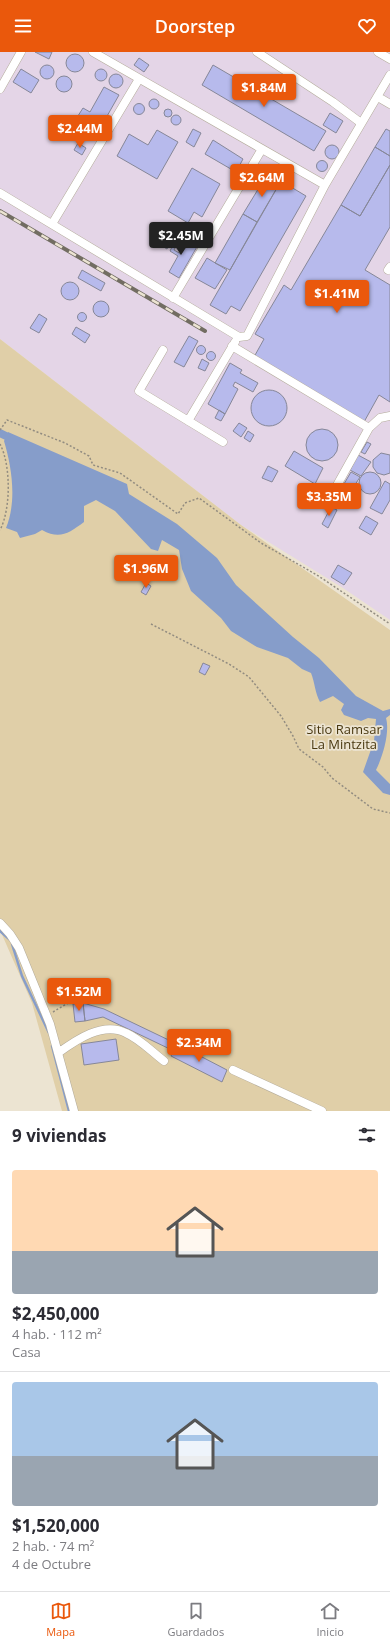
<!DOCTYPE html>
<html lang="es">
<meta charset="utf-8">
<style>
:root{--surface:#fff;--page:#f2f2f3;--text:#2b2b33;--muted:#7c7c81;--line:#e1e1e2;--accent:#ea580c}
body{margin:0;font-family:"Open Sans",sans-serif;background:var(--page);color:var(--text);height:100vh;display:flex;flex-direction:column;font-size:15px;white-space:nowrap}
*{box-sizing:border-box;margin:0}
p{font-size:13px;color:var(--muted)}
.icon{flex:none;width:22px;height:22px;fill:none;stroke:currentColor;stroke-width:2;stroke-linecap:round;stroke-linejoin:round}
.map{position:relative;height:1059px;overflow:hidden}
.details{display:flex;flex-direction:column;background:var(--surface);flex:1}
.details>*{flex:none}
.price{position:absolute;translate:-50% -34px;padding:0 9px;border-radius:4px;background:var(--accent);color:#fff;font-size:13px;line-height:26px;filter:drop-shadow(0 1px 2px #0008)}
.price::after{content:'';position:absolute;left:50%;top:24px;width:12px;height:9px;margin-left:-6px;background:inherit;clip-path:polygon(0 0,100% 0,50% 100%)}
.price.active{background:#222;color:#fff}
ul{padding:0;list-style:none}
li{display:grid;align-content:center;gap:8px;height:212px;padding:0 12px}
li+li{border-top:1px solid var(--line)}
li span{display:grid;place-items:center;height:124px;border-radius:4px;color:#555}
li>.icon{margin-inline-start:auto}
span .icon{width:72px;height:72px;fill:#fffc;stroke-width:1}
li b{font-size:17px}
h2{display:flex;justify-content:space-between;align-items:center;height:48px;padding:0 12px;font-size:17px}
header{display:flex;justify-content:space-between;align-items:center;height:52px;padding:0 12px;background:var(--accent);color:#fff;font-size:18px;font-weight:600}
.tab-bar{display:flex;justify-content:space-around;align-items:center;height:56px;border-top:1px solid var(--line);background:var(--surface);font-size:11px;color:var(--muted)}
.tab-bar a{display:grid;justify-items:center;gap:2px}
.tab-bar .active{color:var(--accent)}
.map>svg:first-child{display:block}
.industrial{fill:#e4d5e7}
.green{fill:#e0cfa8}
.water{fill:#869dca}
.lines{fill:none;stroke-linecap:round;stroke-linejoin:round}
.stream{stroke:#869dca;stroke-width:2.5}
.canal{stroke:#869dca;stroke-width:8}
.building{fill:#b7baec;stroke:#868798}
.minor-casing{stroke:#b3ab9a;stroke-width:9}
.path{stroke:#928c80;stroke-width:1.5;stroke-dasharray:2 2;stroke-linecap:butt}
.minor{stroke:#fff;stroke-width:8}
.rail-casing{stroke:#726d62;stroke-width:4}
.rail{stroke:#ece4d2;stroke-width:2.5;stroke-dasharray:8;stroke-linecap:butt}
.labels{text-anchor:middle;stroke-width:3.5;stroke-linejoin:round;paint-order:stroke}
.park-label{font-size:13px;fill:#493810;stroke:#ece4d2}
</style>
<header><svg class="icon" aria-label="menu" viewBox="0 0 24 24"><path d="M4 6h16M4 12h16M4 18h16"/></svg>Doorstep<svg class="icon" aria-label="heart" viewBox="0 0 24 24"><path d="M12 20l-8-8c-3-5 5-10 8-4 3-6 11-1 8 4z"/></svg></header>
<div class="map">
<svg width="390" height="1059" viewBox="0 0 390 1059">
<rect width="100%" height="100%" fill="#ece4d2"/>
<!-- industrial -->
<path class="industrial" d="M0 0H390V568L343 536 241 473 0 287Z"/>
<!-- green -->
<path class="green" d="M0 287 241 473 390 578V1059H62L32 951 0 878Z"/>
<!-- water -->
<path class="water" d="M8 380 127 432 129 442 177 472 217 506 236 533 293 585 319 606 356 644 383 659 390 657V663L386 666C390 680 383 704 376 718L390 732V743L383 741 363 720 374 689 376 667 368 666 361 669 344 663 341 658 344 652 333 644 320 650C315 641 315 631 311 621L302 617 288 606 257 595 231 579 221 566 191 539 182 517 179 498 162 488 158 499 151 497 115 459 96 448 84 454V470C69 481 60 488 42 478L35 482 20 486 17 480 6 476C17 449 12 416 4 389Z"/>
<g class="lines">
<!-- stream -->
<path class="stream" d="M0 879 9 887
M12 892 22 924 49 981
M52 994 69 1059"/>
<!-- canal -->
<path class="canal" d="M0 381 6 384"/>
</g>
<!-- building -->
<path class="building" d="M35 0H52L49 7Z
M66 11a9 9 0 1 1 18 0a9 9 0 1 1-18 0Z
M139 6 149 13 144 20 134 13Z
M213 13 326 79 314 99 202 33Z
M40 20a7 7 0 1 1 14 0a7 7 0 1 1-14 0Z
M95 23a6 6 0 1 1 12 0a6 6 0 1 1-12 0Z
M21 17 39 28 31 41 13 30Z
M109 29a7 7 0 1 1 14 0a7 7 0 1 1-14 0Z
M56 32a8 8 0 1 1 16 0a8 8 0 1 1-16 0Z
M104 35 119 43 98 80 76 67 83 56 90 60Z
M149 52a5 5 0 1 1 10 0a5 5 0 1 1-10 0Z
M133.5 57a5.5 5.5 0 1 1 11 0a5.5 5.5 0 1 1-11 0Z
M164 61a4 4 0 1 1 8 0a4 4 0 1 1-8 0Z
M330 61 343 69 336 81 323 73Z
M171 68a5 5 0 1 1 10 0a5 5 0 1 1-10 0Z
M193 77 201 81 194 95 186 90Z
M386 77 390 79V104L375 95Z
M157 78 178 90 157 127 117 104 129 82 148 93Z
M213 88 243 107 236 120 205 102Z
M78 91 86 96 82 103 74 98Z
M325 100a7 7 0 1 1 14 0a7 7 0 1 1-14 0Z
M375 95 390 104V113L360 164 341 153Z
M316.5 114a5.5 5.5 0 1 1 11 0a5.5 5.5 0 1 1-11 0Z
M390 113V175L365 218 390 233V350L379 343 364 370 254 305 264 287 255 282 284 233 291 238 341 153 360 164Z
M192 116 220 132 202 165 194 160 188 171 168 159Z
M268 121 281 129 257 170 243 162Z
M281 129 306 144 240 259 231 254 226 262 210 253Z
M243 162 257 170 230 218 215 211Z
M166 186 177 192 174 198 181 202 186 193 183 191 185 186 198 193 179 226 169 220 178 204 170 199 172 195 169 193 167 197 162 194Z
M207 206 227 218 215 237 195 226Z
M82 218 105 231 101 239 78 226Z
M61 239a9 9 0 1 1 18 0a9 9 0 1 1-18 0Z
M93 257a8 8 0 1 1 16 0a8 8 0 1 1-16 0Z
M77.5 265a4.5 4.5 0 1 1 9 0a4.5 4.5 0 1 1-9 0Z
M39 262 47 267 39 281 30 276Z
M76 275 90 283 85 291 72 282Z
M189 284 198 289 184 315 174 310Z
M196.5 298a4.5 4.5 0 1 1 9 0a4.5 4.5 0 1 1-9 0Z
M206.5 304a4.5 4.5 0 1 1 9 0a4.5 4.5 0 1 1-9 0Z
M202 307 209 311 205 319 198 316Z
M230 311 242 318 240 321 258 331 253 340 235 330 233 334 238 337 225 362 208 352Z
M251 356a18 18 0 1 1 36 0a18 18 0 1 1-36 0Z
M219 358 225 362 221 369 215 366Z
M239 371 247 376 241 385 233 379Z
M306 393a16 16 0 1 1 32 0a16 16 0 1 1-32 0Z
M248 379 254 383 250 390 244 386Z
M367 390 371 392 365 402 361 400Z
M294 399 323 416 315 432 285 414Z
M381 401 390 403V421L384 423 377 421 373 415V408Z
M358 403 371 410 361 424 350 418Z
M268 414 278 419 272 430 262 426Z
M351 420 360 425 349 442 341 437Z
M359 431a11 11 0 1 1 22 0a11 11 0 1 1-22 0Z
M385 429 390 432V448L382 462 370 456Z
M331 455 337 458 328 476 322 472Z
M366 464 378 471 371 483 359 476Z
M338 513 352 521 344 533 331 525Z
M146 531 151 534 146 543 141 540Z
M203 611 210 614 205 623 199 620Z
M83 951 85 969 75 970 73 952Z
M83 951 104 957 177 992 174 999 103 965 85 969Z
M116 987 119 1008 84 1013 81 992Z
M177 992 227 1018 222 1030 171 1004Z"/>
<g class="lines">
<!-- minor casing -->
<g class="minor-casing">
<path id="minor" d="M93 0 325 133 390 23
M257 0 333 50 361 71
M378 0 390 7
M0 37 21 0
M378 45 390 52
M0 141 239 285 247 284 325 133
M52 172 139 27
M388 218 390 215
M173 246 262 97
M232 294 369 376
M163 298 139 339 223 390
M188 369 235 290
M336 435 369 376 380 366 390 364
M0 871 10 882 19 896 50 972 74 1059
M58 1001C76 988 103 969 126 981 140 987 152 1000 164 1009
M233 1018 322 1059"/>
</g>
<!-- path -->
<path class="path" d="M0 378 7 368 65 391 89 404 93 413 120 421 178 462 185 451 199 446 261 491 317 523 390 572
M0 392C11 413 11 457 0 478
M151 572 229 612 249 625 281 664 293 684 299 697 323 715 332 726 373 757 390 761
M53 960 68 951"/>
<!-- minor -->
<use href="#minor" class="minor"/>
<!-- rail casing -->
<g class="rail-casing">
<path id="rail" d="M0 159 205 279"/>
</g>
<!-- rail -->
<use href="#rail" class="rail"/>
</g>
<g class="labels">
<!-- park labels -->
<g class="park-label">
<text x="344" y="682">Sitio Ramsar<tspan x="344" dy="15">La Mintzita</tspan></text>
</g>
</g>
</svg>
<b class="price" style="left:264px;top:56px">$1.84M</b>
<b class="price" style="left:80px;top:97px">$2.44M</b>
<b class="price" style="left:262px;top:146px">$2.64M</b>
<b class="price active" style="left:181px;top:204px">$2.45M</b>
<b class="price" style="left:337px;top:262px">$1.41M</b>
<b class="price" style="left:329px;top:465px">$3.35M</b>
<b class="price" style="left:146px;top:537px">$1.96M</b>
<b class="price" style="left:79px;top:960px">$1.52M</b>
<b class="price" style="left:199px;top:1011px">$2.34M</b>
</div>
<section class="details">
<h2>9 viviendas<svg class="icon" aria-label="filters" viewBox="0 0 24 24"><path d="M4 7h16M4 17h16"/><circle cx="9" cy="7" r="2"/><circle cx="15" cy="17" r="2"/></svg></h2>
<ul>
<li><span style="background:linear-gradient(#ffd9b3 65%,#9aa5b1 0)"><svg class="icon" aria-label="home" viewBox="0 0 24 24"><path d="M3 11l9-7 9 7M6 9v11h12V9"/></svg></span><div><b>$2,450,000</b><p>4 hab. · 112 m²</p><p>Casa</p></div></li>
<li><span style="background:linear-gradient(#a9c7e8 60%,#9aa5b1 0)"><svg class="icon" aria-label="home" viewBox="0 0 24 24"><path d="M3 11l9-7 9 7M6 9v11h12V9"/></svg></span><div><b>$1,520,000</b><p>2 hab. · 74 m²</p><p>4 de Octubre</p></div></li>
</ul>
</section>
<nav class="tab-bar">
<a class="active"><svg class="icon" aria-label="map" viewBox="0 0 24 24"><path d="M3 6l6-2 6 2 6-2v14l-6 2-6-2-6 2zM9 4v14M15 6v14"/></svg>Mapa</a>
<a><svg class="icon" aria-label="saved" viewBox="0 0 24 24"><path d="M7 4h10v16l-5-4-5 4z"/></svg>Guardados</a>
<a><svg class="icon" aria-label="home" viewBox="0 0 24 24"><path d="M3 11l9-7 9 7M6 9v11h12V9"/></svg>Inicio</a>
</nav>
